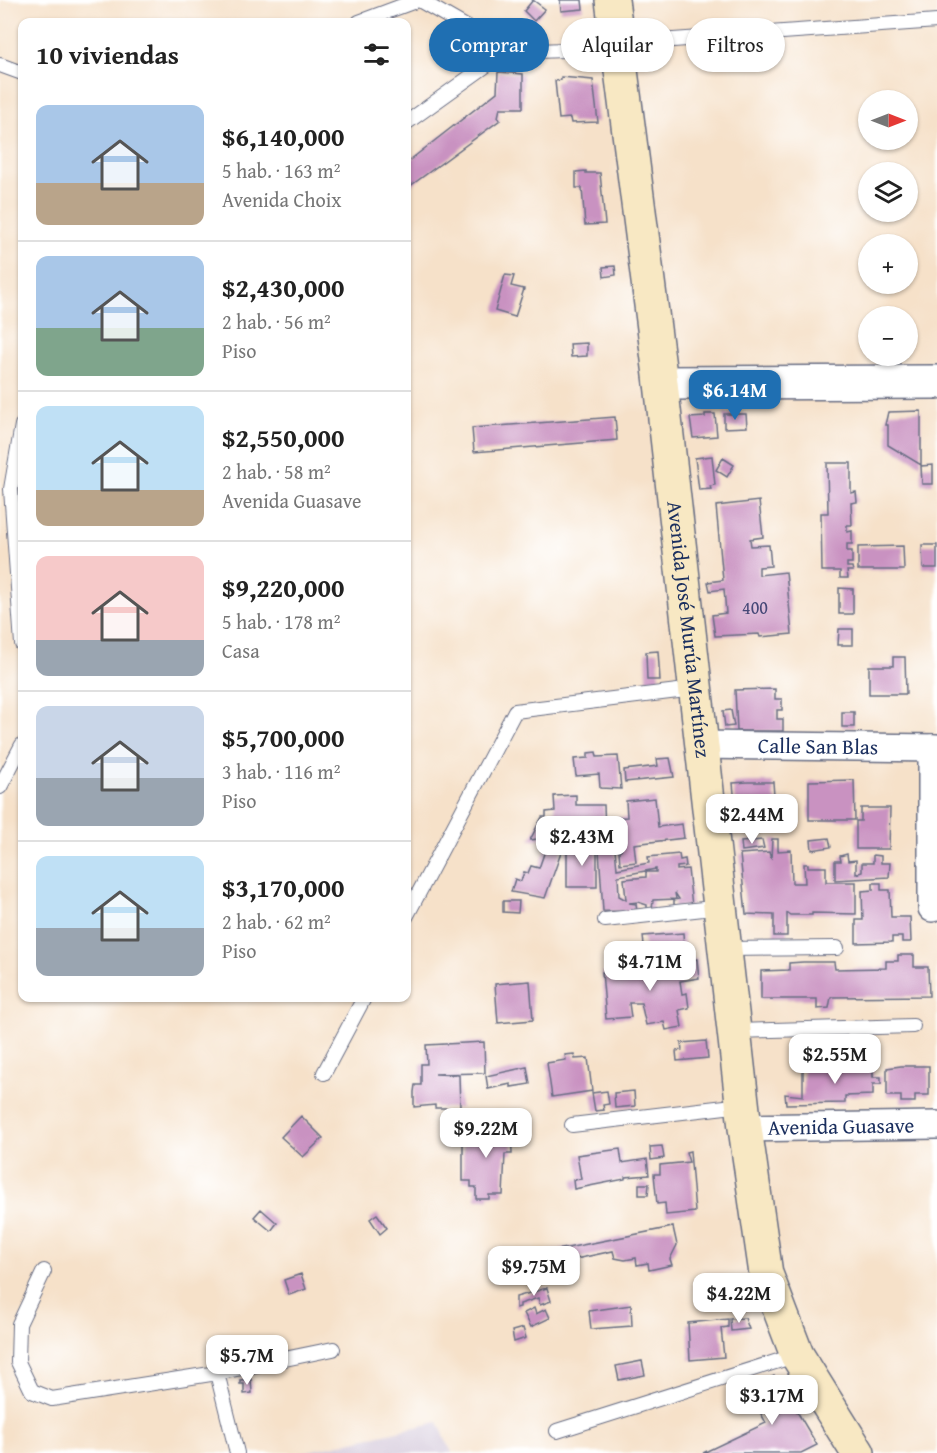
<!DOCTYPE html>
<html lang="es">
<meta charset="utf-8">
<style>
:root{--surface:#fff;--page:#f2f2f2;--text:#222;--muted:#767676;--line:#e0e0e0;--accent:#1f6fb2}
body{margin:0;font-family:"Gentium Book Plus",serif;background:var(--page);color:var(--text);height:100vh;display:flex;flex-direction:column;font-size:22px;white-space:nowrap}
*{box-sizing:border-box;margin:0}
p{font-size:20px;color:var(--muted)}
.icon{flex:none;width:33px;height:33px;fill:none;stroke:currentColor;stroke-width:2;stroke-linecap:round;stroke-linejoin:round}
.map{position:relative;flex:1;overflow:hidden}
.side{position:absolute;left:18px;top:18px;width:393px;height:984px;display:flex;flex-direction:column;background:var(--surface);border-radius:12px;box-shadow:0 2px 4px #0004}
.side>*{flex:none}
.guide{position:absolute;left:429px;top:18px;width:417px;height:54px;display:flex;gap:12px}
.needle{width:39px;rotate:90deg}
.buttons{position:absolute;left:858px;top:90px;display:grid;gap:12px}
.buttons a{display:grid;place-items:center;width:60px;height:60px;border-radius:50%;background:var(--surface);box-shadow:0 2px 4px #0004;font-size:30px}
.price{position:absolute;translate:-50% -51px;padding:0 14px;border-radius:12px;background:#fff;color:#222;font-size:20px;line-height:39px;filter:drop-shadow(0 2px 3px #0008)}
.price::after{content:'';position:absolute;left:50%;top:36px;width:18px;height:14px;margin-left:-9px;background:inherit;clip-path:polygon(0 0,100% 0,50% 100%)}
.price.on{background:var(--accent);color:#fff}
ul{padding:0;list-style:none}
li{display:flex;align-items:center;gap:18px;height:150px;padding:0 18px}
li+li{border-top:2px solid var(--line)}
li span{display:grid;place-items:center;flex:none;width:168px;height:120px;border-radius:12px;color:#555}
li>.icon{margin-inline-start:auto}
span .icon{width:72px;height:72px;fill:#fffc;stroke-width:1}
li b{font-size:26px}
h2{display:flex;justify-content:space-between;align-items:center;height:72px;padding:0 18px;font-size:26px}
.pill{padding:0 21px;border-radius:27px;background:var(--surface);box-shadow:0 2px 4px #0004;font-size:21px;line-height:54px}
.pill.on{background:var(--accent);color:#fff}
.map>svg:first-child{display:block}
.industrial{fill:#ccbfd4}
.building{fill:#c992c1;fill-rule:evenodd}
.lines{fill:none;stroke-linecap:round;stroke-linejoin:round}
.service-casing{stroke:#686d83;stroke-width:16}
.minor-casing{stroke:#686d83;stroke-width:30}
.tertiary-casing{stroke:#686d83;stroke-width:36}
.secondary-casing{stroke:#686d83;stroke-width:36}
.service{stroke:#fff;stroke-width:14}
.minor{stroke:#fff;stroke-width:27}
.tertiary{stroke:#fff;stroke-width:33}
.secondary{stroke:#f8e8c3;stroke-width:33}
.labels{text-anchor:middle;stroke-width:4.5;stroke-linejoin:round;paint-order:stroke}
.number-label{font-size:18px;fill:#464877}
.street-label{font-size:21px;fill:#1b2f5e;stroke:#fff}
</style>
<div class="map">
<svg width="937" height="1453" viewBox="0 0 937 1453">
<rect width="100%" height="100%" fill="#fff"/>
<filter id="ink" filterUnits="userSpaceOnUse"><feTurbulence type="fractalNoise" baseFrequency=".0167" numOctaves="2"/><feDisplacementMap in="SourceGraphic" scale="12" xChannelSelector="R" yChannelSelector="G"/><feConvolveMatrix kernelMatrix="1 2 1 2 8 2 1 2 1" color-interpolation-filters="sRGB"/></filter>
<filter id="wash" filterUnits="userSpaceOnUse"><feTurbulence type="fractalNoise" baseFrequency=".008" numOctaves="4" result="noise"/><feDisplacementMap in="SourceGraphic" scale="24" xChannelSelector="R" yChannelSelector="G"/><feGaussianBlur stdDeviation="1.35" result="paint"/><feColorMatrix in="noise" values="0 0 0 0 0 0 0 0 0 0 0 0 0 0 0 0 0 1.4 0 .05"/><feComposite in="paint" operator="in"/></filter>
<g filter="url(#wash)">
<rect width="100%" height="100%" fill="#f6e1c9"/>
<!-- industrial -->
<path class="industrial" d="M438 1422 452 1453H300Z"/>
<g id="blocks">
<!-- building -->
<path class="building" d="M533 0 545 9 534 21 524 11Z
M560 0H582L583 9 561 11Z
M498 72 523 74V108H500L498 117 500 120 406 189V163L497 92Z
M561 77 593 80 598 122 571 123 570 118 559 119 555 81 561 80Z
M586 171V173H600L605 224 585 225 582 188H576V172Z
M615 266 616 275 604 277 603 267Z
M505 275 514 276 511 286 524 289 515 317 495 311Z
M587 343V356L571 357 570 344Z
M921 411V465L888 445V425H885L888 412Z
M705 414H715L717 436 693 438 690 418 705 417Z
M724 414H746L747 427 724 428Z
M615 417 617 440 474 452 472 428Z
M712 456 715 485 710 486 711 489 699 490 695 458Z
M723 458 734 465 727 477 716 470Z
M827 463H851V493L856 492 857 502 851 503 852 525H847V532L852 531V544H847V551H852V563H847V567H852L853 571H847L848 578H840V571H822L821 513H828Z
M933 465V484H922L921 466Z
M759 501 763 537 750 539 751 546 769 545 771 566 759 567V575L786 572 792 634 760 637 759 634 715 636 712 615 726 613 724 589 710 591 708 582 723 580 716 506Z
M922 545H937V568H923Z
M903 546 904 570H858V547Z
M839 588 853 589V614H839Z
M839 629H853V645H838Z
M658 651 660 680H647L646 652Z
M893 657H905L906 694H869V666H893Z
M775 689V699H782V710H777V719H783V731H737L735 690Z
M731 710 734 726 725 727 723 711Z
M842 712H854V727H842Z
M596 752 597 757 618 756 621 789 600 788 599 774 576 776 574 759 588 758V753Z
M670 758 674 777 625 782 624 770 658 766 657 759Z
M854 780 855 820H809V781Z
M748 782H773L774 796 778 803 783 802 784 809 778 810 780 828 767 829V824L747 827 746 822 737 823 736 813 745 812 744 803 735 804 733 783Z
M576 795V805H604L605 830 530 840 542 817H546V812L555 811 554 796Z
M655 798 658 827 682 824 684 838 634 844 636 862 620 864 619 851 622 849 618 850 616 830 606 831V822H613V818L627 817 626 801Z
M861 808H890L889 849H856V821H861Z
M829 838 831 847 812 850 811 840Z
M772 839H778V851L791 850 792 883H805L804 864H808V867H826V882H856V914L812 913V915H790L787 913V936H774V915L746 914 740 854 769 852 771 859Z
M762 840 764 848 742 851 741 842Z
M547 845 562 850 545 898 511 892 515 879 521 881 524 872 528 873 531 866 539 868Z
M567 846H597V887H567Z
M615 849 617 869 649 863 648 857 679 854 680 860 685 859 686 866 677 867V870L688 869 692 906 674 907V900L679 899 675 893 676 899 653 900 652 910 647 911V905L638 902 629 903 636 904 637 912 603 911 599 850ZM656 869V872H646V877L624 879 626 900 619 896 618 876Z
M847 854 848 861 856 860V874L862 872V863H873V855L881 856V863H890L889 877 835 880V861H841L840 856Z
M873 883H881V890H890L891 917H910L911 942H902V937H892V942L856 943V920H863L862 891 873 890Z
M503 901H519L518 913 503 912Z
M683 933 684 947 672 948 673 961 646 964 643 936Z
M898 955H914V967H928L929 996 831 997 829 1008 817 1009V999H761V971L789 970V963L803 962H834L835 969 886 968V961H898Z
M697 959 699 978 680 981 682 994 687 993 689 1008 679 1010 682 1027 666 1030 664 1022 646 1025 641 1003H629L631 1017 606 1019 602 972 654 968V965Z
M530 981 533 1020 498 1023 495 984Z
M706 1041 708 1058 677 1061 676 1051 682 1050 681 1043Z
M484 1042 485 1073 435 1074 459 1075 460 1108H435V1105L414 1107V1092L415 1085H421V1064H427L426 1045Z
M574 1054 575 1059 588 1058 592 1091 552 1097 547 1063 566 1060 565 1055Z
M873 1066V1077H881V1084H873V1095L845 1096V1103L786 1104 785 1094 803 1096V1069Z
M901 1066H929V1095H915V1102H901V1096H887V1068Z
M527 1067 530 1084 511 1087V1084L488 1089 486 1076Z
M607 1091 609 1104 603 1105 604 1110 595 1111 592 1093Z
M634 1091 635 1106 615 1108 614 1093Z
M301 1116 323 1138 303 1157 281 1137Z
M486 1124 511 1128 512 1154H505L503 1195H489V1199H476V1187H471V1181H463V1127L486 1128Z
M662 1146 664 1158 651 1160 650 1147Z
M620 1149 622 1163 647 1159 649 1175 625 1177V1179L574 1189 573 1180 581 1179 577 1155Z
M690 1151 695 1212 666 1215 665 1203 657 1204 654 1174H660V1165L689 1162 686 1152Z
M639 1184H649L648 1195H639Z
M261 1209 277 1223 271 1231 254 1217Z
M377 1214 387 1228 380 1234 370 1219Z
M673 1227 677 1245 670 1259 672 1265 649 1270 648 1263 637 1265 636 1258 625 1260 615 1258 613 1251 506 1274 503 1263 507 1260Z
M301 1274 306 1289 289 1295 284 1280Z
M547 1288 551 1301 540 1305 538 1298 520 1304V1307L516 1308V1297Z
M631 1305 632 1326 591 1329 589 1311Z
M534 1308 536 1314 546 1309 550 1318 531 1327 524 1313Z
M745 1318 749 1329 731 1331 730 1319Z
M728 1319V1327L721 1328 724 1357 690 1360 688 1323Z
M523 1328 526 1338 514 1342 512 1331Z
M242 1342 254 1345 250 1360 238 1358Z
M642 1361 645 1375 619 1380 616 1366Z
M774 1376 791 1408H795L817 1445 801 1453H703L766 1423 748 1390Z
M251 1379 252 1393 244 1394V1384H240V1380Z"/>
</g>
</g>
<g filter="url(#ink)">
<use href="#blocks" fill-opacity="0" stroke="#686d83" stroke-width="1.5"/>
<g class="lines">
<!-- service casing -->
<g class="service-casing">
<path id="service" d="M419 0 510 52 619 48 673 40 937 21
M359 22 418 0
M0 65 22 73
M406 123 491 62 510 52
M22 425 11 489 22 644
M0 787 22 745
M406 917 515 711 694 689
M605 920 721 907
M725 949 837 948
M735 1031 913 1026
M324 1073 364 998
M572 1125 742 1105
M44 1271 19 1324 18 1362 32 1391 52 1399 217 1373 333 1349
M217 1373 237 1453
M557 1431 797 1355"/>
</g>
<!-- minor casing -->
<g class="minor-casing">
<g id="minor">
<path id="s1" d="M700 745 937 748"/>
<path d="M932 748V908"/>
<path id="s2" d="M745 1128 937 1125"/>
</g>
</g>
<!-- tertiary casing -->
<g class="tertiary-casing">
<path id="tertiary" d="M661 383 937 382"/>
</g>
<!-- secondary casing -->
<g class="secondary-casing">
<g id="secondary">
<path id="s3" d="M612 0 661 383 745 1128 766 1274 797 1355 858 1453"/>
</g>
</g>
<!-- service -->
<use href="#service" class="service"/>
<!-- minor -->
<use href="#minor" class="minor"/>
<!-- tertiary -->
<use href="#tertiary" class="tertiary"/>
<!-- secondary -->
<use href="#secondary" class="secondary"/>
</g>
</g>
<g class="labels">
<!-- number labels -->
<g class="number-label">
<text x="755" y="614">400</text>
</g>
<!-- street labels -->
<g class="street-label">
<text dy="7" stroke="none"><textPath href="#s3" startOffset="634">Avenida José Murúa Martínez</textPath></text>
<text dy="7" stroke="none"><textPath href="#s1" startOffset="118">Calle San Blas</textPath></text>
<text dy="7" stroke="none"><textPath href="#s2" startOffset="96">Avenida Guasave</textPath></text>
</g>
</g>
</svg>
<div class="buttons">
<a><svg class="needle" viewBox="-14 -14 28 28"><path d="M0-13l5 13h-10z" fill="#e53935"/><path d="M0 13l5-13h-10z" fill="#767676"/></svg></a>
<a><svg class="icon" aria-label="layers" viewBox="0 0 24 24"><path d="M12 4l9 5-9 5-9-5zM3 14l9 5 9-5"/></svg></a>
<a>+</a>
<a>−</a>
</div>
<b class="price on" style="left:735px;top:421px">$6.14M</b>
<b class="price" style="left:752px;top:845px">$2.44M</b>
<b class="price" style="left:582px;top:867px">$2.43M</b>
<b class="price" style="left:650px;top:992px">$4.71M</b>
<b class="price" style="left:835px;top:1085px">$2.55M</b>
<b class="price" style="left:486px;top:1159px">$9.22M</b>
<b class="price" style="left:534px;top:1297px">$9.75M</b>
<b class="price" style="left:739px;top:1324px">$4.22M</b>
<b class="price" style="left:247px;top:1386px">$5.7M</b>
<b class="price" style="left:772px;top:1426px">$3.17M</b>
<div class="guide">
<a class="pill on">Comprar</a>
<a class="pill">Alquilar</a>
<a class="pill">Filtros</a>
</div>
<section class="side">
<h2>10 viviendas<svg class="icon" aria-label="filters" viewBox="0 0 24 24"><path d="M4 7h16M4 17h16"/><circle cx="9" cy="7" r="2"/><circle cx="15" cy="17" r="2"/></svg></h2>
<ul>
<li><span style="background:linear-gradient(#a9c7e8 65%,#b9a48a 0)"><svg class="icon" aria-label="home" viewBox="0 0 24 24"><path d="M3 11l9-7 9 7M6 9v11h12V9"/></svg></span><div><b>$6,140,000</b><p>5 hab. · 163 m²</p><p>Avenida Choix</p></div></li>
<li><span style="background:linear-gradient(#a9c7e8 60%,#7fa58c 0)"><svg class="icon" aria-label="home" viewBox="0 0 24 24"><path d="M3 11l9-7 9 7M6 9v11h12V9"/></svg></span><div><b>$2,430,000</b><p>2 hab. · 56 m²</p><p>Piso</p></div></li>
<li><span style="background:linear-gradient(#bfe0f5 70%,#b9a48a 0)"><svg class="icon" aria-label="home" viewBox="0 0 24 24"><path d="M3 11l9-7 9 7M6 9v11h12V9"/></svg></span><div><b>$2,550,000</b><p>2 hab. · 58 m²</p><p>Avenida Guasave</p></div></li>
<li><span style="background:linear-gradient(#f6c9c9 70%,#9aa5b1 0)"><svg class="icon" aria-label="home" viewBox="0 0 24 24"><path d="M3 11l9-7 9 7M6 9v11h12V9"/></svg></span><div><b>$9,220,000</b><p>5 hab. · 178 m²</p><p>Casa</p></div></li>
<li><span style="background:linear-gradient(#c9d6e8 60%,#9aa5b1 0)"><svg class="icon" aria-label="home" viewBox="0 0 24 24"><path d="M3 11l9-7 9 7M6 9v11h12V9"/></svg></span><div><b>$5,700,000</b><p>3 hab. · 116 m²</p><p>Piso</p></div></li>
<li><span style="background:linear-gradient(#bfe0f5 60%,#9aa5b1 0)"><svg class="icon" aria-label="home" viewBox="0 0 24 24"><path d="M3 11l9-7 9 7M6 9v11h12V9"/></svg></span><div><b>$3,170,000</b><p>2 hab. · 62 m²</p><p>Piso</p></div></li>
</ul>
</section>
</div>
